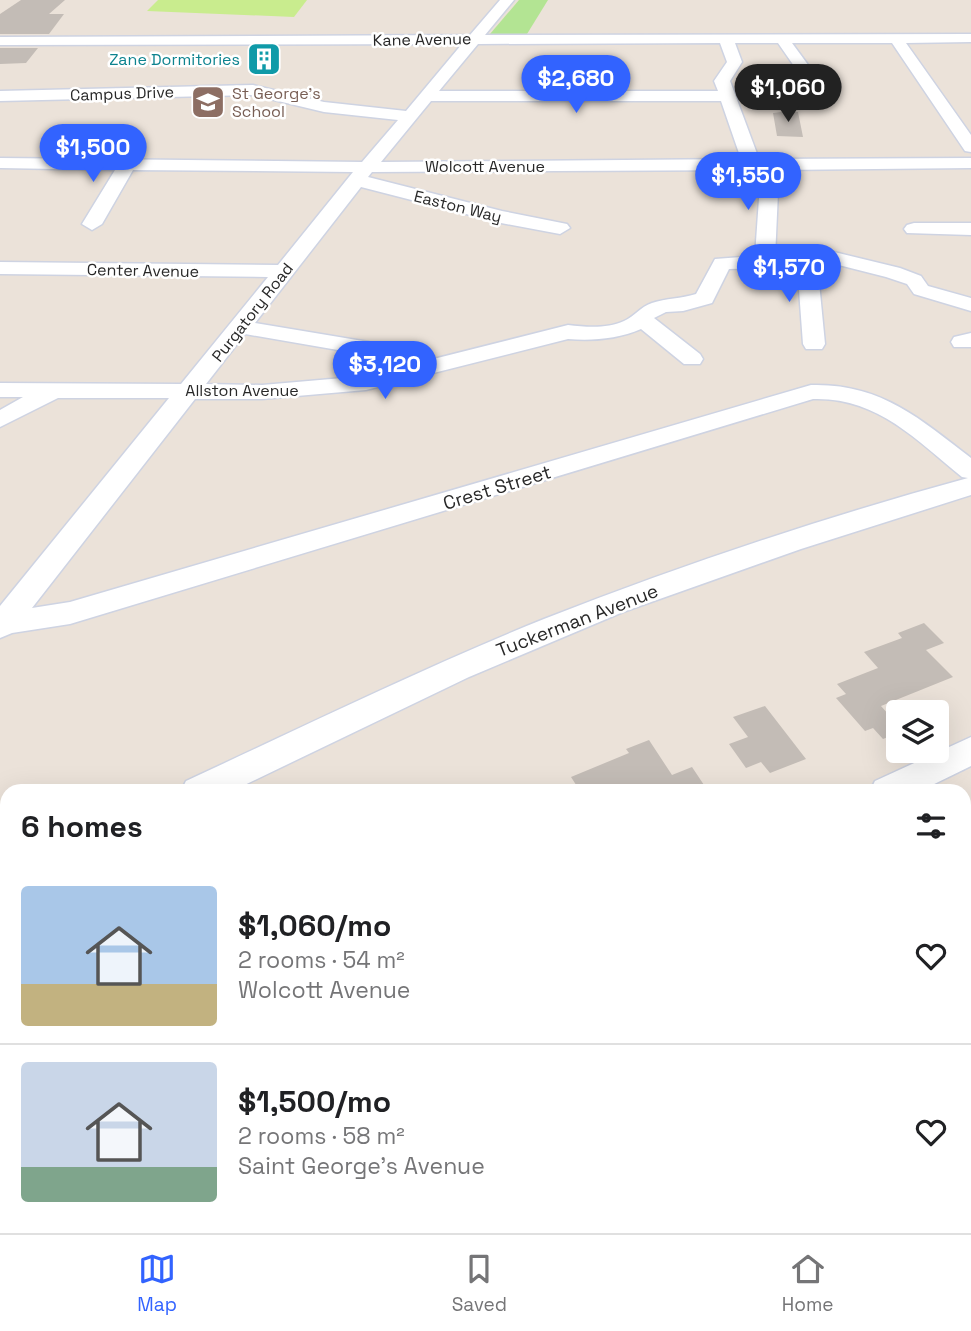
<!DOCTYPE html>
<meta charset="utf-8">
<style>
:root{--surface:#fff;--page:#f2f2f2;--text:#202124;--muted:#757577;--line:#e0e0e0;--accent:#3263ff}
body{margin:0;font-family:"Space Grotesk",sans-serif;background:var(--page);color:var(--text);height:100vh;display:flex;flex-direction:column;font-size:26px;white-space:nowrap}
*{box-sizing:border-box;margin:0}
p{font-size:23px;color:var(--muted)}
.icon{flex:none;width:38px;height:38px;fill:none;stroke:currentColor;stroke-width:2;stroke-linecap:round;stroke-linejoin:round}
.map{position:relative;flex:1;overflow:hidden}
.side{position:absolute;left:0px;top:784px;width:971px;height:450px;display:flex;flex-direction:column;background:var(--surface);border-radius:21px 21px 0 0;box-shadow:0 7px 28px #0002}
.side>*{flex:none}
.tools{position:absolute;left:886px;top:700px;display:grid;gap:14px}
.tools a{display:grid;place-items:center;width:63px;height:63px;border-radius:7px;background:var(--surface);box-shadow:0 7px 28px #0002;font-size:35px}
.price{position:absolute;translate:-50% -60px;padding:0 16px;border-radius:24px;background:var(--accent);color:#fff;font-size:23px;line-height:46px;filter:drop-shadow(0 2px 4px #0008)}
.price::after{content:'';position:absolute;left:50%;top:42px;width:21px;height:16px;margin-left:-10px;background:inherit;clip-path:polygon(0 0,100% 0,50% 100%)}
.price.selected{background:#222;color:#fff}
ul{padding:0;list-style:none}
li{display:flex;align-items:center;gap:21px;height:175px;padding:0 21px}
li+li{border-top:2px solid var(--line)}
li span{display:grid;place-items:center;flex:none;width:196px;height:140px;border-radius:7px;color:#555}
li>.icon{margin-inline-start:auto}
span .icon{width:84px;height:84px;fill:#fffc;stroke-width:1}
li b{font-size:30px}
h2{display:flex;justify-content:space-between;align-items:center;height:84px;padding:0 21px;font-size:30px}
.menu{display:flex;justify-content:space-around;align-items:center;height:98px;border-top:2px solid var(--line);background:var(--surface);font-size:19px;color:var(--muted)}
.menu a{display:grid;justify-items:center;gap:4px}
.menu .selected{color:var(--accent)}
.map>svg:first-child{display:block}
.green{fill:#b3e493}
.pitch{fill:#c9ec8e}
.water{fill:#67d5f2}
.building{fill:#c3bcb6}
.lines{fill:none;stroke-linecap:round;stroke-linejoin:round}
.minor-casing{stroke:#ced3e2;stroke-width:3}
.minor{fill:#fff;fill-rule:evenodd}
.labels{text-anchor:middle;stroke-width:5;stroke-linejoin:round;paint-order:stroke}
.far-street-label{font-size:16px;fill:#282828;stroke:#fff}
.far-culture-label{font-size:16px;fill:#0d838f;stroke:#fff;text-anchor:end}
.far-education-label{font-size:16px;fill:#785e54;stroke:#fff;text-anchor:start}
.street-label{font-size:19px;fill:#282828;stroke:#fff}
</style>
<div class="map">
<svg width="971" height="1233" viewBox="0 0 971 1233">
<rect width="100%" height="100%" fill="#ebe2d9"/>
<!-- green -->
<path class="green" d="M519 0H548L527 34H490Z"/>
<!-- pitch -->
<path class="pitch" d="M158 0H307L294 17 147 11Z"/>
<!-- water -->
<path class="water" d="M964 886H971V1233H461L479 1227H964Z"/>
<!-- building -->
<path class="building" d="M21 0H65L49 14H64L49 34H0V14Z
M0 48H38L26 63 0 64Z
M781 112H798L803 137 777 136 773 113Z
M924 623 944 643 926 650 953 677 881 706 898 725V733L883 739 873 728 865 731 836 698 846 694 837 684 878 668 864 652 902 638 898 633Z
M765 706 806 759 770 773 761 762 746 768 729 744 748 737 733 717Z
M649 740 672 775 692 767 708 791H580L571 777 629 753 626 749Z"/>
<g class="lines">
<!-- minor casing -->
<g class="minor-casing">
<path id="minor" d="M500 0H514L485 35 971 34V42L906 43 971 135V152L965 151 892 43H792L814 73 806 78 801 76 778 43H735L742 62 730 81 759 159 971 158V168L779 170 775 258 815 268 818 272 825 344 822 349H806L803 344 798 276 765 268 729 269 712 303 683 311 666 312 654 318 700 354 703 359 700 364H684L641 329C618 339 592 341 568 339L366 390 262 399H195L32 608 70 602 811 385C880 383 919 418 971 458V495L801 549 623 612 469 677 232 791H181L186 781C305 726 423 668 544 619 682 565 825 517 968 478L962 477C915 439 877 397 813 399L70 624 12 633 0 638V606L169 398H58L0 427V410L23 397H0V383L181 384 268 277 0 274V262L278 265 353 172 133 170 102 224 92 230 82 224 115 170 0 168V158L362 162 398 120 324 112 253 95 0 101V91L253 85 324 102 406 111 462 44 0 45V37L470 35ZM720 43 727 62 714 81 718 91H439L478 44ZM431 101H721L741 159 381 162ZM761 170 755 256 715 259 696 294C681 299 666 298 652 303 640 307 635 316 624 321 607 329 586 327 568 325L366 376 262 385 206 384 245 334 361 354 369 352 372 347 369 342 255 323 361 187 501 223 560 234 570 228 567 224 502 211 368 177 372 172Z
M914 223H971V235L907 233 904 229 907 225Z
M830 251 900 268 921 276 928 286 971 298V311L914 294 907 284 886 277 823 261 820 257 823 253Z
M971 333V347H954L951 342 954 337Z
M971 737V766L920 791H870L875 781Z
M7 873V908L0 911V876Z
M0 1094 7 1097V1146L0 1143Z"/>
</g>
<!-- minor -->
<use href="#minor" class="minor"/>
</g>
<!-- icons -->
<defs>
<g id="building-square" transform="scale(1.75)"><rect x="-9" y="-9" width="18" height="18" rx="4" fill="#0f9aa8" stroke="#fff"/><path d="M-4-6H4V6H1V3H-1V6H-4ZM-2.5-4.3h1.7v1.8h-1.7ZM.8-4.3h1.7v1.8H.8ZM-2.5-1h1.7V.8h-1.7ZM.8-1h1.7V.8H.8Z" fill="#fff"/></g>
<g id="school-square" transform="scale(1.75)"><rect x="-9" y="-9" width="18" height="18" rx="4" fill="#8d6e63" stroke="#fff"/><path d="M0-5L7-2L0 1L-7-2ZM-4 1L0 2.5L4 1V4Q0 6-4 4Z" fill="#fff"/></g>
</defs>
<g fill-rule="evenodd">
<use href="#building-square" x="264" y="59"/>
<use href="#school-square" x="208" y="102"/>
</g>
<g class="labels">
<!-- far-street labels -->
<g class="far-street-label">
<text transform="translate(422 39) rotate(-1)" y="6">Kane Avenue</text>
<text transform="translate(122 93) rotate(-2)" y="6">Campus Drive</text>
<text x="485" y="172">Wolcott Avenue</text>
<text transform="translate(458 206) rotate(14)" y="6">Easton Way</text>
<text transform="translate(143 270) rotate(1)" y="6">Center Avenue</text>
<text transform="translate(252 312) rotate(-52)" y="6">Purgatory Road</text>
<text x="242" y="396">Allston Avenue</text>
</g>
<!-- far-culture labels -->
<g class="far-culture-label">
<text x="240" y="65">Zane Dormitories</text>
</g>
<!-- far-education labels -->
<g class="far-education-label">
<text x="232" y="99">St George's<tspan x="232" dy="18">School</tspan></text>
</g>
<!-- street labels -->
<g class="street-label">
<text transform="translate(497 487) rotate(-17)" y="7">Crest Street</text>
<text transform="translate(577 620) rotate(-21)" y="7">Tuckerman Avenue</text>
</g>
</g>
</svg>
<div class="tools">
<a><svg class="icon" aria-label="layers" viewBox="0 0 24 24"><path d="M12 4l9 5-9 5-9-5zM3 14l9 5 9-5"/></svg></a>
</div>
<b class="price" style="left:576px;top:115px">$2,680</b>
<b class="price selected" style="left:788px;top:124px">$1,060</b>
<b class="price" style="left:93px;top:184px">$1,500</b>
<b class="price" style="left:748px;top:212px">$1,550</b>
<b class="price" style="left:789px;top:304px">$1,570</b>
<b class="price" style="left:385px;top:401px">$3,120</b>
<section class="side">
<h2>6 homes<svg class="icon" aria-label="filters" viewBox="0 0 24 24"><path d="M4 7h16M4 17h16"/><circle cx="9" cy="7" r="2"/><circle cx="15" cy="17" r="2"/></svg></h2>
<ul>
<li><span style="background:linear-gradient(#a9c7e8 70%,#c2b280 0)"><svg class="icon" aria-label="home" viewBox="0 0 24 24"><path d="M3 11l9-7 9 7M6 9v11h12V9"/></svg></span><div><b>$1,060/mo</b><p>2 rooms · 54 m²</p><p>Wolcott Avenue</p></div><svg class="icon" aria-label="heart" viewBox="0 0 24 24"><path d="M12 20l-8-8c-3-5 5-10 8-4 3-6 11-1 8 4z"/></svg></li>
<li><span style="background:linear-gradient(#c9d6e8 75%,#7fa58c 0)"><svg class="icon" aria-label="home" viewBox="0 0 24 24"><path d="M3 11l9-7 9 7M6 9v11h12V9"/></svg></span><div><b>$1,500/mo</b><p>2 rooms · 58 m²</p><p>Saint George's Avenue</p></div><svg class="icon" aria-label="heart" viewBox="0 0 24 24"><path d="M12 20l-8-8c-3-5 5-10 8-4 3-6 11-1 8 4z"/></svg></li>
</ul>
</section>
</div>
<nav class="menu">
<a class="selected"><svg class="icon" aria-label="map" viewBox="0 0 24 24"><path d="M3 6l6-2 6 2 6-2v14l-6 2-6-2-6 2zM9 4v14M15 6v14"/></svg>Map</a>
<a><svg class="icon" aria-label="saved" viewBox="0 0 24 24"><path d="M7 4h10v16l-5-4-5 4z"/></svg>Saved</a>
<a><svg class="icon" aria-label="home" viewBox="0 0 24 24"><path d="M3 11l9-7 9 7M6 9v11h12V9"/></svg>Home</a>
</nav>
